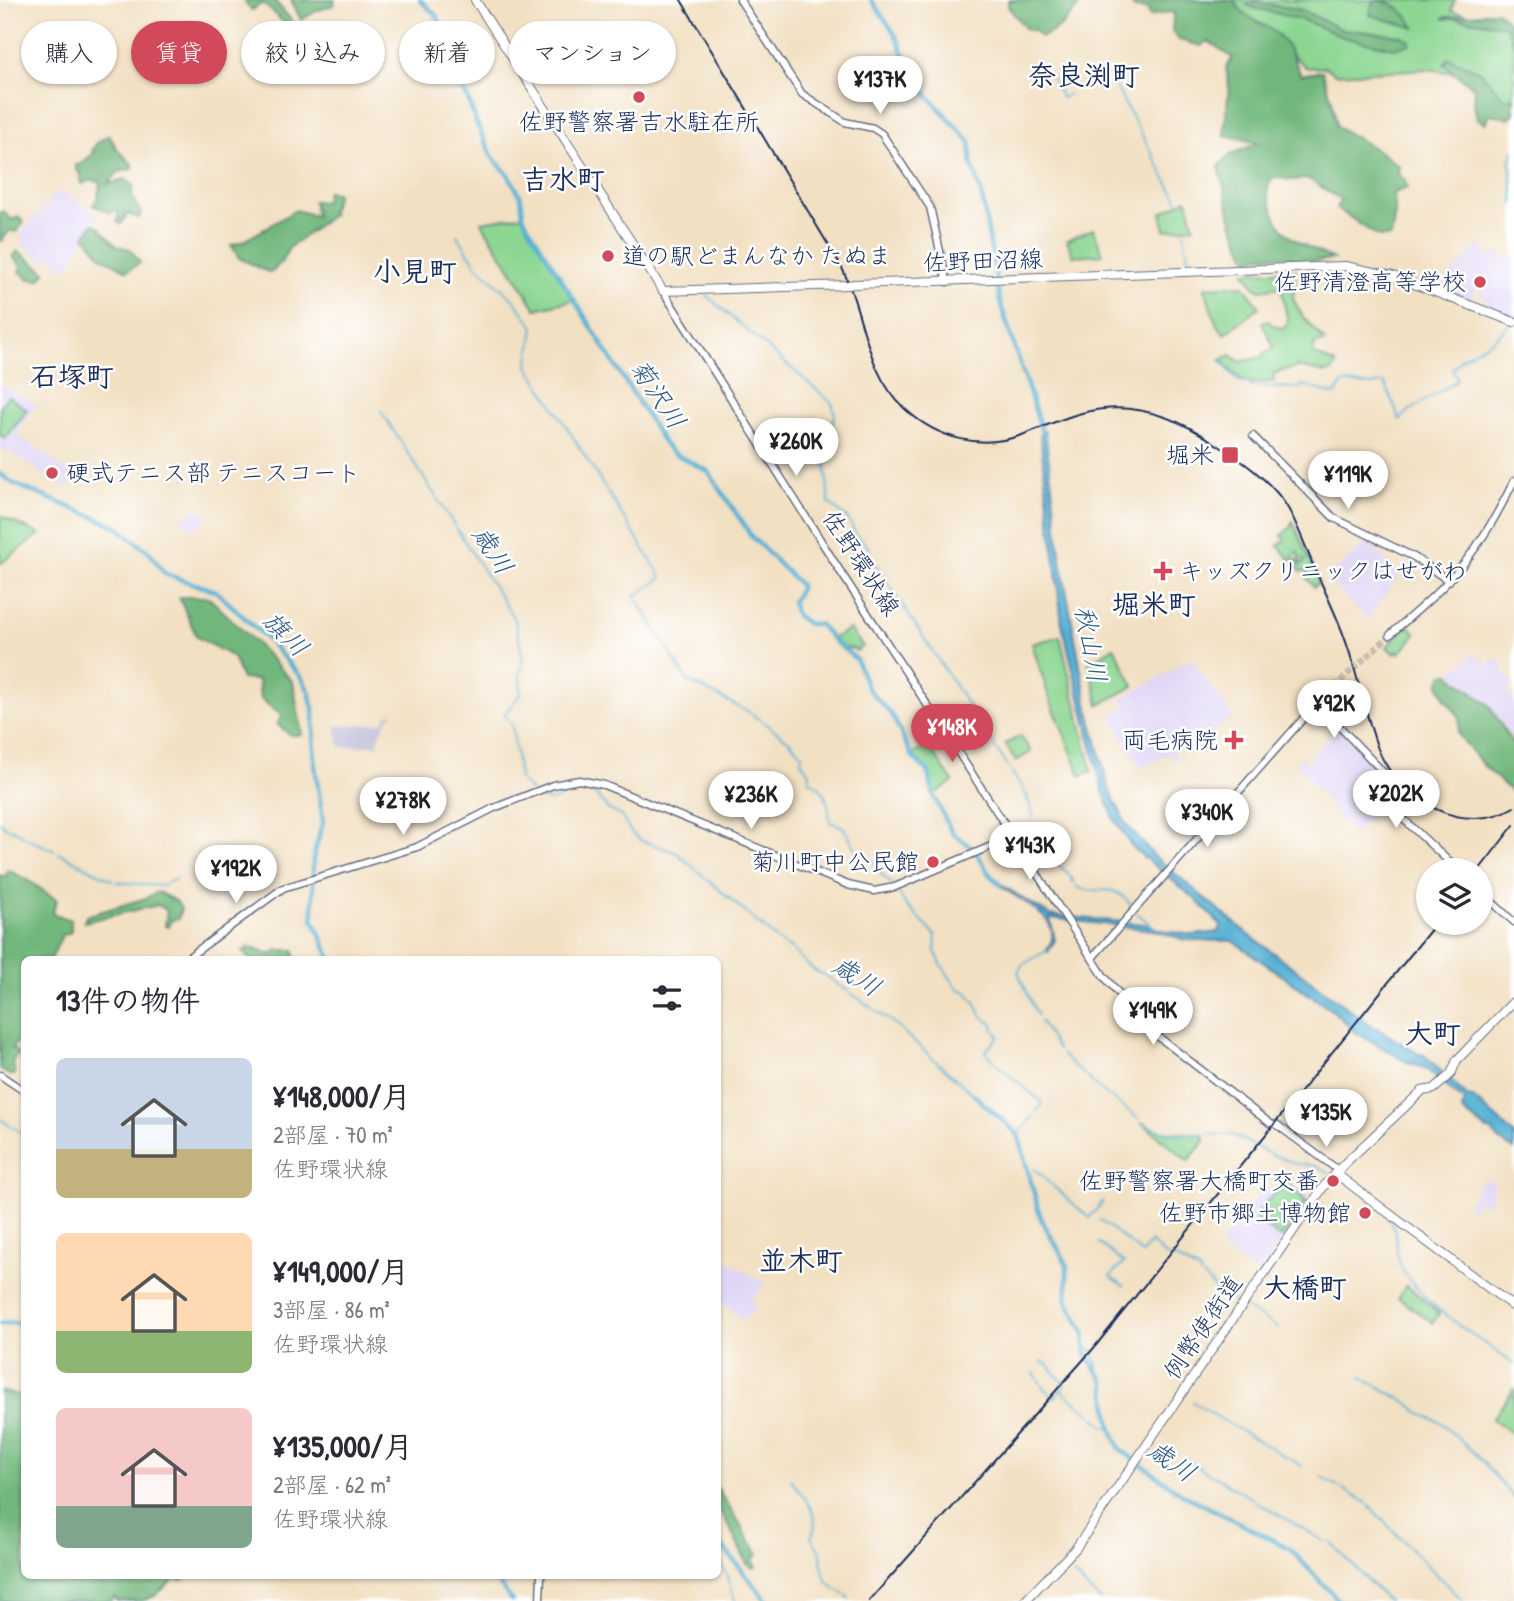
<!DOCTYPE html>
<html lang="ja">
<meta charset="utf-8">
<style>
:root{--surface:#fff;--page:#f2f2f3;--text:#2b2b33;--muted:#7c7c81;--accent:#d1495b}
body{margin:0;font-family:"Patrick Hand","Klee One",sans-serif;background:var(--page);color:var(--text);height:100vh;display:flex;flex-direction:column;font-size:26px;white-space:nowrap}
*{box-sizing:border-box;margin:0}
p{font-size:23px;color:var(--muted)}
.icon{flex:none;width:38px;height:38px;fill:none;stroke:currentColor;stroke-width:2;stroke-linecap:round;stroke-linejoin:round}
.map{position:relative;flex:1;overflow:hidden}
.sheet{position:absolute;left:21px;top:956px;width:700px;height:623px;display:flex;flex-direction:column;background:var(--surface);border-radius:10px;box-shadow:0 2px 5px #0004}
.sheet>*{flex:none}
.top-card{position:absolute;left:21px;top:21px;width:700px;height:63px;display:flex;gap:14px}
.buttons{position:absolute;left:1416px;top:858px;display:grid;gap:14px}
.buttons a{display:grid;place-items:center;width:77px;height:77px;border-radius:50%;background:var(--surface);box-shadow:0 2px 5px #0004;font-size:35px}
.price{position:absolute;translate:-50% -60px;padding:0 16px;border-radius:24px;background:#fff;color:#222;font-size:23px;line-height:46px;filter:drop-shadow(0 2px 4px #0008)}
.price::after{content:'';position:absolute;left:50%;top:42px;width:21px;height:16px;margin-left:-10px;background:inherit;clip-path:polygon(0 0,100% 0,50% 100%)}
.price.active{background:var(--accent);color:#fff}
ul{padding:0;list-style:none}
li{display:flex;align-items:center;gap:21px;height:175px;padding:0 35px}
li span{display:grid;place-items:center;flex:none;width:196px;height:140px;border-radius:10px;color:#555}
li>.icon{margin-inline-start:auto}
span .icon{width:84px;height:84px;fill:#fffc;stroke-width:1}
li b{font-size:30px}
h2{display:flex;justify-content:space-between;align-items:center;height:84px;padding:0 35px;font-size:30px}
.chip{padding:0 24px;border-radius:32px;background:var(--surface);box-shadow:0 2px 5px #0004;font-size:24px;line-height:63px}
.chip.active{background:var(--accent);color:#fff}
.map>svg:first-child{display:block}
.built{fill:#dfd5f5}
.industrial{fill:#c3c1db}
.green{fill:#8cd692;stroke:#548278;stroke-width:2}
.forest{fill:#71b77c;stroke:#46736d;stroke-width:2}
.water{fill:#56b1d4;stroke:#387099;stroke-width:2}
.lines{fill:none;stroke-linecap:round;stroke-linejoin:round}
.stream{stroke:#56b1d4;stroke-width:2}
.river{stroke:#56b1d4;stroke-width:4.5}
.secondary-tunnel{stroke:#c7bdae;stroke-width:6;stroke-dasharray:6 3;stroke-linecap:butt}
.secondary-casing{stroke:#666d81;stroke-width:9}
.primary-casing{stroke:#666d81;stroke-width:10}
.secondary{stroke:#fff;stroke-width:6}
.primary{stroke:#fff;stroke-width:8}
.rail{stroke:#1b2f5e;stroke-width:2}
.primary-bridge-casing{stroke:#666d81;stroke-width:10;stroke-linecap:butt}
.primary-bridge{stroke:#fff;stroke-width:8}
.poi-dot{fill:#d1495b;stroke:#fff;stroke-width:2.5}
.labels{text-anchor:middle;stroke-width:5;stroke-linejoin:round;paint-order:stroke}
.poi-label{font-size:24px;fill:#1b2f5e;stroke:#fff;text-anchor:end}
.street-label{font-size:24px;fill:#1b2f5e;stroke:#fff}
.water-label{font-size:26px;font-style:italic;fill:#305c87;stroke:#fff}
.quarter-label{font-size:28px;font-weight:bold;fill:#1b2f5e;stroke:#fff}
</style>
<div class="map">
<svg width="1514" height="1601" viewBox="0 0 1514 1601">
<rect width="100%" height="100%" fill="#fff"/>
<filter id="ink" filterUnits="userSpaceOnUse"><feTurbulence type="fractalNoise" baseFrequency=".0143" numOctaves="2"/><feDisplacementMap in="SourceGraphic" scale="14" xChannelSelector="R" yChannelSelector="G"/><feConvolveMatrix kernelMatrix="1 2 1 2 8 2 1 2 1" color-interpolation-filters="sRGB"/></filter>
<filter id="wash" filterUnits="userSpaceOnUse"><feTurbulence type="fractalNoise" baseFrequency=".00686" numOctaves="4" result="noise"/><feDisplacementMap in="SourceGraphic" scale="28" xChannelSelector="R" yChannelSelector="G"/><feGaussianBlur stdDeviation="1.57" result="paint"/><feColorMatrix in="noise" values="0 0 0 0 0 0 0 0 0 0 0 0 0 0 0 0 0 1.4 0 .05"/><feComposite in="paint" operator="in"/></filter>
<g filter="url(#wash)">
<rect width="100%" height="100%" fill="#f2e0c2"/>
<!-- built -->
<path class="built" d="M435 15 453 49 455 64 435 76 436 82 427 84 407 57 418 47Z
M59 191 67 194 98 215 67 270 50 256 44 262 21 244 24 239 19 235Z
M1478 245 1491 257 1496 253 1502 255 1503 259 1514 256V318L1484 308 1487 300 1480 294 1481 288 1476 287 1470 303 1448 294 1449 290 1443 288 1449 277Z
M0 384 37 405 17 434 76 476 67 487 45 476 8 450 5 451 0 448Z
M197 508 207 514 208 518 194 530 186 525 182 518Z
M1368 541 1399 576 1367 619 1327 578Z
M1474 653 1489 665 1495 658 1504 665 1501 670 1514 683 1507 692 1514 699V734L1511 737 1489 703 1451 673Z
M1191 659 1234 718 1194 740 1197 749 1189 753 1184 744 1173 750 1178 758 1174 761 1168 754 1141 769 1110 716 1126 707 1121 699Z
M1339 729 1379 771 1393 796 1354 834 1330 809 1329 805 1297 764 1301 757 1308 764 1315 752Z
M1287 1178 1309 1201 1259 1274 1219 1247 1231 1229 1221 1215 1224 1213 1229 1219H1239L1265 1187 1274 1191Z
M1483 1180 1492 1181 1495 1187 1492 1196 1485 1206 1478 1201 1471 1211 1467 1204Z
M724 1259 765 1283 750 1302 757 1307 743 1320 718 1300V1266Z"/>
<!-- industrial -->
<path class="industrial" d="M392 712 393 714 388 718 379 737 378 745 340 747 335 726 382 723 387 715Z"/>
<!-- green -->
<path class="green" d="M1228 0H1455L1451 11 1504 23 1514 44V106L1476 77 1429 69 1335 74 1326 67 1307 68 1270 36 1229 16Z
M1187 199 1194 227 1165 230 1161 213Z
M523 215 527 224 573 300 536 309 481 222Z
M1093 229 1103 254 1073 256 1067 240Z
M1296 270 1293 299 1303 317 1325 341 1314 346 1313 354 1336 364 1333 371 1326 373 1298 367 1274 373V381C1245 388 1240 380 1221 360L1231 355 1240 362 1263 357 1264 353 1274 348 1262 322 1268 320 1271 324 1283 329 1288 323 1281 287 1260 290 1254 286 1245 272Z
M1243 285 1259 307 1225 334 1216 323 1205 289 1206 287Z
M8 396 27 410 5 439 0 435V407Z
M0 516 40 534 0 564Z
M1293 521 1319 582 1314 587 1305 576 1309 572 1307 570 1301 572 1298 568 1301 564 1299 562 1295 566 1291 562 1295 559 1303 563 1306 560 1303 558 1300 559 1298 552 1290 559 1278 546 1285 540 1282 535 1292 526 1291 523Z
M1407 623 1416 634 1400 653 1398 651 1394 654 1387 647Z
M850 629 863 647 856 651 855 649 840 647 833 638Z
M1060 636 1092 771 1081 776 1048 694 1032 644Z
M1114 647 1134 686 1099 705 1089 663Z
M1021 736 1031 752 1016 761 1005 744Z
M928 745 953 782 934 794 928 769 912 755Z
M397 779 399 783 404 780 406 784 413 780 416 786 411 787 414 796 389 809 390 786Z
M1141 1122 1160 1131 1204 1135 1205 1141 1188 1161Z
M1286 1182 1306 1201 1281 1238 1255 1219 1265 1203Z
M1406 1285 1439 1313 1433 1323 1398 1298Z
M1514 1389V1435L1492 1419Z"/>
<!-- forest -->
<path class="forest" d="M245 0H274L297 27 293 31 263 3 252 10 246 4Z
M291 0H335L334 5 318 10 301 20Z
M1009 0H1081C1073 16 1059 31 1041 37L1034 30H1027L1008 7Z
M1130 0H1233C1249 24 1263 20 1280 37 1290 46 1295 63 1301 75L1322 71 1332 100 1337 127 1376 149 1399 166 1398 173 1405 181 1407 188 1394 193 1395 212 1391 237H1379L1336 208 1341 200 1309 179 1291 180 1274 177C1267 184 1266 193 1270 202 1282 242 1299 241 1333 259 1324 260 1313 262 1304 260 1283 257 1269 251 1248 260L1232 222 1219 166 1231 154 1258 143 1224 135 1229 87 1226 67 1233 58 1208 41 1201 46 1179 40 1172 30 1174 13 1170 12 1150 16 1147 9 1134 8Z
M1376 0C1392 0 1408 14 1415 28L1370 15 1372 5Z
M1254 2 1302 10 1340 29 1402 36 1410 41V44L1394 48 1346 38 1303 20 1254 8 1247 5Z
M1496 10 1514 27V45L1506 26 1456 18 1444 19V17L1481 14Z
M1449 58 1480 71 1504 98H1514V113L1509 118 1489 114 1485 123 1477 118 1474 104 1475 89 1444 64Z
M109 135 117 149 132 164V169L118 172 108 184 125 179 133 185 132 197 141 213 139 218 127 214 121 224 117 222 119 214 116 210 111 213 93 205 98 198 100 182 91 180 82 184 79 171 76 170V165L81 164 94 153 92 151 96 144Z
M327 191 337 194 331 211 333 214 289 248 282 261 272 272H268L239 258 231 245 244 241 296 210 316 216 313 201 325 202Z
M3 211 12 220 19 217 24 222 16 232 10 230 0 242V213Z
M93 224 98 226 117 246 130 249 140 263 127 271 102 257 85 236Z
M18 251 46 272 39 280 29 279 19 271 21 265 13 257Z
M179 597H208L255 642 293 682 302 735H290L277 724 282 716 260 698 258 680 242 679 233 657 197 637Z
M1448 673 1489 705 1514 746V794L1484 766 1458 734 1460 717 1445 699 1439 685 1443 674Z
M8 870 26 879 57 900 52 913 71 920V932L62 935 51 959H24V1035L12 1048 19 1055 13 1059 15 1075H9L0 1069V875L5 877Z
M158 892 177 902 181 909 178 919 171 920 169 926H165L167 911 158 905 84 922 86 916 143 899Z
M250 947 271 955 278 950H294L295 959H249L243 951Z
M0 1391 24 1396V1575H187L183 1580 174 1579 155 1596 142 1601H117L115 1597 111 1601H0Z
M718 1489 758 1554 752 1560 756 1567 753 1568 747 1564 729 1526 718 1508Z"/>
<!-- water -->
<path class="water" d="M1045 431 1062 567 1087 703 1109 789 1126 824 1155 857 1248 934 1365 1021 1421 1055 1423 1054 1468 1097 1473 1098 1514 1134V1150L1499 1140 1491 1130H1487L1462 1110 1464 1101 1425 1068 1407 1062 1355 1032 1334 1012 1233 941 1186 940 1153 930 1050 918 1055 940 1048 952 1046 950C1072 919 1013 900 997 882L1050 915 1144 924 1162 930 1192 935 1219 932 1221 925 1194 898 1133 848 1114 819 1103 791 1062 624 1040 433Z"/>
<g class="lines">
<!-- stream -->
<path class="stream" d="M1042 77 1049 73 1062 98 1069 94
M1091 83 1108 73 1178 201
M1514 151 1510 161 1514 204
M1184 232 1190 269
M457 235 478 267 513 299 534 327 528 366 662 578 635 596 688 681 749 712 788 740 802 754 801 762 810 773 809 781C827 787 829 806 830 822L843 827 861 857 873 861 882 875 894 885
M707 296 832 403 835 414 825 456 829 503 848 519 856 534 869 548V554L1026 794 1034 818
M1220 360 1238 381 1248 383 1252 387 1300 388 1303 385 1335 395 1343 383 1371 385 1385 383 1400 420 1407 412 1455 382 1457 378 1452 369 1463 357 1493 340 1511 323
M381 411 515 620 523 660 520 675 521 694 504 714 511 723 513 731 519 779 531 791
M536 794C550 809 565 795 580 788L594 793 608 809 621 816 630 831 640 840 677 853 781 943 792 949 812 969 826 976 892 1022 974 1095
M0 822 6 828 13 829 26 838 55 851
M1039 835 1045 854 1069 874 1074 883
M59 853 112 880
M116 882 160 886 176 879
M1076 886C1094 899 1113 877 1132 907
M897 890 906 905 936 936 935 951 942 966 958 989 965 991 974 1000 981 1015 993 1024 994 1030 999 1036 986 1051 988 1054 1001 1068 1042 1102 1043 1104 1037 1111
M1137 913 1154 927
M1037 1015 1018 972 1022 965 1048 950
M1040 1021 1058 1050
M1061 1054 1102 1091 1139 1119
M0 1119 24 1134
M1143 1122C1161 1135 1183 1135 1204 1134
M1021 1131 1034 1115
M1209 1134 1233 1135 1270 1154 1297 1164 1317 1166 1329 1173
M1034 1169 1044 1177
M1045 1179 1087 1216
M1089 1218 1103 1202
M1388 1218C1401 1233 1392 1252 1402 1269 1423 1305 1480 1339 1514 1364
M1099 1219 1142 1253 1151 1242 1163 1254
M1099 1243 1124 1263 1110 1276 1124 1286
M1165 1255 1166 1256
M1168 1257H1171
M1174 1258 1199 1271 1201 1275
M1204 1277 1215 1289 1234 1301
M1244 1307 1278 1328
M1084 1345 1093 1351 1098 1369
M1034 1373 1043 1387 1054 1398 1065 1385 1048 1365 1042 1362
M1361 1377 1410 1404 1421 1414 1441 1422 1481 1460 1514 1498
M1062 1391 1092 1415
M1193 1402 1229 1424
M1095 1418 1106 1427
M1231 1425 1288 1458
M1109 1427H1111
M1185 1459 1253 1499
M1291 1459 1302 1466
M1322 1477 1367 1503
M791 1480C803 1495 823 1517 811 1537L821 1553 822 1567 826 1580
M1255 1501 1326 1542
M1369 1506 1443 1581
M1330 1542 1388 1601
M721 1553 723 1548
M719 1558 730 1583
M1074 1575 1093 1594
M827 1582 835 1588
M1445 1583 1463 1601
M731 1587 735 1601
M836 1589 839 1591
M841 1592 849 1598
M1095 1595 1101 1601"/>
<!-- river -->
<path class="river" d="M420 0 437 16 453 46 457 55 460 83 468 99 476 122 493 158 508 174 521 197 523 215 527 224 665 445 673 453 708 471 752 537 800 585V589L792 602 796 616 809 624H819L835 642 856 659 868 689 892 715 913 758 928 771 933 794 952 833 974 849 990 875 1001 885
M871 0 895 34 918 85 970 142 972 165 981 191 1000 302 1044 438
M0 474 14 484 116 526 150 553 165 574 216 591 264 636 301 677 309 691 314 713V759L323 821 313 859V919L331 959
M974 1095 1018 1134 1041 1219 1067 1264V1300L1084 1332 1086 1355 1104 1381 1111 1427 1120 1449 1182 1494 1289 1548 1339 1601
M0 1324 24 1322
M718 1541 767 1601
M492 1575 512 1601"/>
</g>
</g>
<g filter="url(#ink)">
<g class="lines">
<!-- secondary-tunnel -->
<path class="secondary-tunnel" d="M1334 687 1390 635"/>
<!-- secondary casing -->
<g class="secondary-casing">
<path id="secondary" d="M740 0 802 94 845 122 873 128 882 134 930 207 947 282
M663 291 840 571 1103 975 1151 1031 1271 1124
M1253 436 1334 518 1414 557 1449 581
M1390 635C1409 617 1430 601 1447 582 1476 553 1496 517 1514 481
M1317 703 1384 773 1392 786 1398 814 1458 870
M1480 891 1514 922
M1092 958 1317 703 1334 687
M186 959 283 888 417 847 494 808 553 785 579 780 604 785 848 885 874 891 895 887 1015 836
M0 1075 24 1091
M1276 1124 1338 1170
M540 1601 541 1575"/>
</g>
<!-- primary casing -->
<g class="primary-casing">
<path id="primary" d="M475 0 663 291 848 285
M854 284 1345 266 1393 276 1514 322
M1335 1173 1514 1307
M1025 1601 1076 1548 1324 1186 1344 1164 1422 1091 1434 1089 1451 1074 1457 1060 1514 1001"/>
</g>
<!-- secondary -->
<use href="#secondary" class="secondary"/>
<!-- primary -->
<use href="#primary" class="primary"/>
<!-- rail -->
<path class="rail" d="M681 0 841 266C865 313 864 371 905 409 938 439 980 450 1022 435 1049 425 1074 412 1103 409 1144 405 1183 421 1216 444 1242 461 1266 477 1284 502 1297 521 1304 544 1313 565 1325 592 1339 619 1348 648 1359 681 1366 716 1378 749 1398 799 1463 838 1514 807
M1479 870 1514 825
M869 1601 1093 1349 1437 922"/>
<!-- primary-bridge casing -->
<g class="primary-bridge-casing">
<path id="primary-bridge" d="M848 285 854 284"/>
</g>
<!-- primary-bridge -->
<use href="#primary-bridge" class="primary-bridge"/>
</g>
</g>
<!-- markers -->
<g class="poi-dot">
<circle cx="639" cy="97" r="7"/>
<circle cx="608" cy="256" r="7"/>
<circle cx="1480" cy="282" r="7"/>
<rect x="1221" y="446" width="18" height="18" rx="3.5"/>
<circle cx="52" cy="473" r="7"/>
<path d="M1159.5 560.5h7v7h7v7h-7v7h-7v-7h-7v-7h7z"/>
<path d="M1230.5 729.5h7v7h7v7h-7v7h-7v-7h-7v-7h7z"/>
<circle cx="933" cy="862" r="7"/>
<circle cx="1333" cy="1181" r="7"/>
<circle cx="1365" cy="1213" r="7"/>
</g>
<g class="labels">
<!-- poi labels -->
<g class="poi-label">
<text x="639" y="130" text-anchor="middle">佐野警察署吉水駐在所</text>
<text x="622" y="264" text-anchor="start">道の駅どまんなか たぬま</text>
<text x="1466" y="290">佐野清澄高等学校</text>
<text x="1214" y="463">堀米</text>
<text x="66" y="481" text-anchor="start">硬式テニス部 テニスコート</text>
<text x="1179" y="579" text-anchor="start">キッズクリニックはせがわ</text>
<text x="1218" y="748">両毛病院</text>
<text x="919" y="870">菊川町中公民館</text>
<text x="1319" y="1189">佐野警察署大橋町交番</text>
<text x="1351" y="1221">佐野市郷土博物館</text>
</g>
<!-- street labels -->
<g class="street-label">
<text transform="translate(983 261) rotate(-2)" y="8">佐野田沼線</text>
<text transform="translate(861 563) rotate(57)" y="8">佐野環状線</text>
<text transform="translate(1203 1327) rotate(-56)" y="8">例幣使街道</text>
</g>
<!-- water labels -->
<g class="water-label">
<text transform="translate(658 394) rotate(56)" y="9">菊沢川</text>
<text transform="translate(493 550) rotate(57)" y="9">歳川</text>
<text transform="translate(286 634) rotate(45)" y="9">旗川</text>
<text transform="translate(1091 644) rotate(80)" y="9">秋山川</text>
<text transform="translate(857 976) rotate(33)" y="9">歳川</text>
<text transform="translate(1172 1461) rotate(35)" y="9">歳川</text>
</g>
<!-- quarter labels -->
<g class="quarter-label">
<text x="1084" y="85">奈良渕町</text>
<text x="563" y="189">吉水町</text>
<text x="415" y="281">小見町</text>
<text x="72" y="386">石塚町</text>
<text x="1154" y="614">堀米町</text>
<text x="1433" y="1043">大町</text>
<text x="801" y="1270">並木町</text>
<text x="1305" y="1297">大橋町</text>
</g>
</g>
</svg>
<div class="buttons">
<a><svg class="icon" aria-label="layers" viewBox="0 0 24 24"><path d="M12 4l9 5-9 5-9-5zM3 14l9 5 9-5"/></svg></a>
</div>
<b class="price" style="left:880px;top:116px">¥137K</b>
<b class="price" style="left:796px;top:478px">¥260K</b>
<b class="price" style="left:1348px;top:511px">¥119K</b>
<b class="price" style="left:1334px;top:740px">¥92K</b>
<b class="price active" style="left:952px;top:764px">¥148K</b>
<b class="price" style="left:1396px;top:830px">¥202K</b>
<b class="price" style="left:751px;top:831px">¥236K</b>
<b class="price" style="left:403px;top:837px">¥278K</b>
<b class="price" style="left:1207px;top:849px">¥340K</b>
<b class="price" style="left:1030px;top:882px">¥143K</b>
<b class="price" style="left:236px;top:905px">¥192K</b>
<b class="price" style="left:1153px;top:1047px">¥149K</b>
<b class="price" style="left:1326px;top:1149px">¥135K</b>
<div class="top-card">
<a class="chip">購入</a>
<a class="chip active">賃貸</a>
<a class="chip">絞り込み</a>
<a class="chip">新着</a>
<a class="chip">マンション</a>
</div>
<section class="sheet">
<h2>13件の物件<svg class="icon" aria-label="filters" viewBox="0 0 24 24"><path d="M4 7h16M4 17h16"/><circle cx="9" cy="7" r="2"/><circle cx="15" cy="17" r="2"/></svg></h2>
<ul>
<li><span style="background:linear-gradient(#c9d6e8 65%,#c2b280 0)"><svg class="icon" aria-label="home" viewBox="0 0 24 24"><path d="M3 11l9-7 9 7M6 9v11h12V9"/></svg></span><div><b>¥148,000/月</b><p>2部屋 · 70 m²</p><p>佐野環状線</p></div></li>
<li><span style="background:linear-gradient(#ffd9b3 70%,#8fb573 0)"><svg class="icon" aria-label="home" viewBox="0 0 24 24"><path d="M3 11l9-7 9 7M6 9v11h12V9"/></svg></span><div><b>¥149,000/月</b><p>3部屋 · 86 m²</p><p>佐野環状線</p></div></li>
<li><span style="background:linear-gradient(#f6c9c9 70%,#7fa58c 0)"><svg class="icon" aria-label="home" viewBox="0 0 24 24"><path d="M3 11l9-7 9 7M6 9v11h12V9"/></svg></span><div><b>¥135,000/月</b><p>2部屋 · 62 m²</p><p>佐野環状線</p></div></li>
</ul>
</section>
</div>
